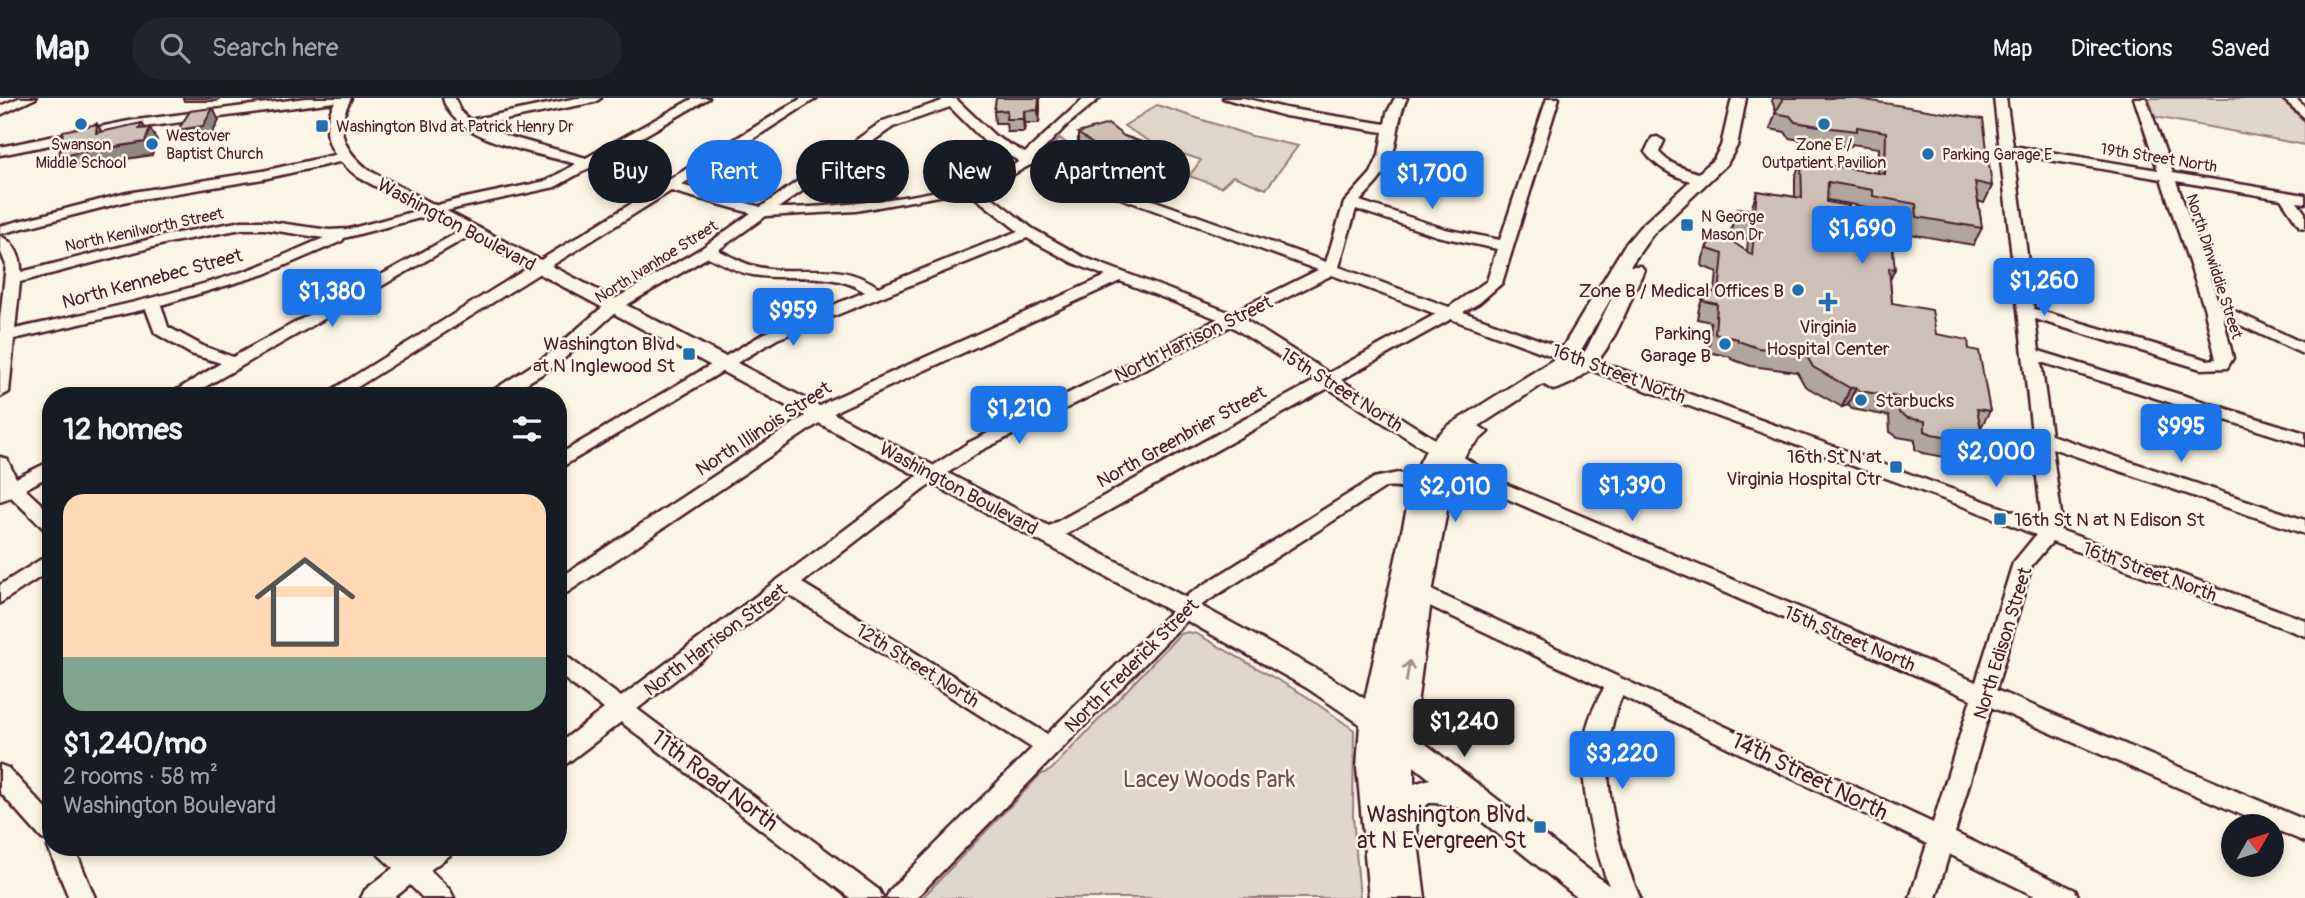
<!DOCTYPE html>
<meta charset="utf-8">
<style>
:root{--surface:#171b24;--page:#20242c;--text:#f1f3f6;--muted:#9ea1a6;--line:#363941;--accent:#1a73e8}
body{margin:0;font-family:Pangolin,sans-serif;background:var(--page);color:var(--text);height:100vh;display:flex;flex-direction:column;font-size:26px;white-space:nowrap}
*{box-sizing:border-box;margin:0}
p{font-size:23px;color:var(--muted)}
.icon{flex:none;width:38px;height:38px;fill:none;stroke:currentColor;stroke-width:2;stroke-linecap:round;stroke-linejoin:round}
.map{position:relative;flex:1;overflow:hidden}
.side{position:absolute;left:42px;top:289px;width:525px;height:469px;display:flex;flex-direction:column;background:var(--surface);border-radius:28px;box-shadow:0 4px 10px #0003}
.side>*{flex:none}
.guide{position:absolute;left:588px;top:42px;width:665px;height:63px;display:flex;gap:14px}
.needle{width:46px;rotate:51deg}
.buttons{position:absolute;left:2221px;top:716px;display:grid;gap:14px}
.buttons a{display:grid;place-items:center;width:63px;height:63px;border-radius:50%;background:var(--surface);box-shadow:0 4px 10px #0003;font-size:35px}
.price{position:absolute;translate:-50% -60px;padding:0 16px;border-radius:7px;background:var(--accent);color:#fff;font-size:23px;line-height:46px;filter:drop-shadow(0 2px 4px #0008)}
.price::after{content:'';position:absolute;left:50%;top:42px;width:21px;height:16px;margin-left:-10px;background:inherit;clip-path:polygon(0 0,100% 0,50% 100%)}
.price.on{background:#222;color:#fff}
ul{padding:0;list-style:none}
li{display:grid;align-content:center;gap:14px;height:371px;padding:0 21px}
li+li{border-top:2px solid var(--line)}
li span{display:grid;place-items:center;height:217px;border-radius:21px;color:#555}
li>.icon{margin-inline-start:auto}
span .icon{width:126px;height:126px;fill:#fffc;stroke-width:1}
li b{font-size:30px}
h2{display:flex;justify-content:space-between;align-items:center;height:84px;padding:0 21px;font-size:30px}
.pill{padding:0 24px;border-radius:32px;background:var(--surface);box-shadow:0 4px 10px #0003;font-size:24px;line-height:63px}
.pill.on{background:var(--accent);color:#fff}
header{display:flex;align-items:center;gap:42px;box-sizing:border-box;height:98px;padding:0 35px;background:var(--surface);border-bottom:2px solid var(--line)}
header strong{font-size:33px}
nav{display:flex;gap:38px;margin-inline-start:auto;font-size:24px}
.search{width:490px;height:63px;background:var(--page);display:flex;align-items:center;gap:18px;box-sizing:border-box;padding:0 24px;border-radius:38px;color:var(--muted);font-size:26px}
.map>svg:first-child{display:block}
.green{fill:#e2d5ca;stroke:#967a7a;stroke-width:2}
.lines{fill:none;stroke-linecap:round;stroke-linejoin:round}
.minor-casing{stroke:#4a1f2b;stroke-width:5}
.major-casing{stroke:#4a1f2b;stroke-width:5}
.minor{fill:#fcf5e5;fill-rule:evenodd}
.major{fill:#fcf5e5;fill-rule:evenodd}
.wall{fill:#b2a59d;stroke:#4a1f2b;stroke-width:2}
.shaded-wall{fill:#918680;stroke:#4a1f2b;stroke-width:2}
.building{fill:#cfc0b7;stroke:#4a1f2b;stroke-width:2}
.oneway{stroke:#a38a88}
.poi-dot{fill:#1f6fb2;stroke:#fcf5e5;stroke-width:2.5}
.labels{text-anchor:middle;stroke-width:5;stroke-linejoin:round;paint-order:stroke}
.far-poi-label{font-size:16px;fill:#4a1f2b;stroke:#fcf5e5;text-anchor:start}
.far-street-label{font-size:16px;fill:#4a1f2b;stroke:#fcf5e5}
.street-label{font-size:19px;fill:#4a1f2b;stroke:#fcf5e5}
.poi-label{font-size:19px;fill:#4a1f2b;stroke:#fcf5e5;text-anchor:end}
.near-street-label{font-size:23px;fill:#4a1f2b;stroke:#fcf5e5}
.near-park-label{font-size:23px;fill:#704c53;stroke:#fcf5e5}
.near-poi-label{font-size:23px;fill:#4a1f2b;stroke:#fcf5e5;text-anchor:end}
</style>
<header>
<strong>Map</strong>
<div class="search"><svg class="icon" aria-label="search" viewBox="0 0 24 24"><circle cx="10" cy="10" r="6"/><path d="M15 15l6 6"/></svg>Search here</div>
<nav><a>Map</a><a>Directions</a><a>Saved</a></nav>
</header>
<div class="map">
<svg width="2305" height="800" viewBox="0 0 2305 800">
<rect width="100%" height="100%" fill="#fcf5e5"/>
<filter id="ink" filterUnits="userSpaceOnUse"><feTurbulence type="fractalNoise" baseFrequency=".0143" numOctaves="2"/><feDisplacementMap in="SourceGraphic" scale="14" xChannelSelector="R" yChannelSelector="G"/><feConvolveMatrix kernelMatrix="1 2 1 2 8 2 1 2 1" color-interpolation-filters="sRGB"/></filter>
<g filter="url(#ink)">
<!-- green -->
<path class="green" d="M2149 0H2281L2305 24V47L2155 19Z
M1157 7 1252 38 1298 48 1266 91 1233 78 1221 89 1189 78 1201 62 1156 47 1124 28Z
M1060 40 1076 53 1070 55 1078 67 1073 71 1044 56Z
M1188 534 1197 536 1306 598 1354 632 1353 718 1360 800H922L1040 677 1051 672 1180 536Z"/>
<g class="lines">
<!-- minor casing -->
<g class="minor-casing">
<path id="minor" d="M19 0H36L0 17V8Z
M306 0H340L334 4 129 31 0 57V49L129 23Z
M443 0H455L460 13 470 22 577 0H601L595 4 480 27 507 38 586 60 694 0H709L599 64 667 83 802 0H817L681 87 761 109 883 23 942 3 940 0 956 1 995 38 1025 55 1082 2 1100 0 1067 27 1035 60 1326 164 1344 105 1371 75 1379 57 1383 34 1285 18 1223 0H1244L1285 10 1385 26 1387 15 1395 0H1407C1397 19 1399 39 1392 58 1386 77 1373 89 1360 103L1445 131 1500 142 1547 0H1559L1502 185 1479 205 1463 214 2042 424 1994 0H2006L2013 48 2158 72 2134 0H2146L2173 75 2305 97V105L2297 104 2305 115V130L2300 129 2281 101 2176 83 2219 206 2305 246V257L2223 219 2233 260 2227 270 2201 271 2035 221 2039 253 2305 335V347L2041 264 2051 337 2305 422V436L2052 350 2062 423 2060 432 2305 522V538L2052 444 2032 467 1996 592 2305 722V744L1991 609 1955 735 2075 792 2079 800H2039L1949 756 1936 800H1910L1927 746 1622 598C1593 661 1614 739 1640 800H1614C1594 753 1575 680 1587 630 1590 616 1597 603 1604 590L1402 495 1399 490 1402 485 1409 482 1416 485 1933 725 1971 601 1494 395 1328 290 1056 442H1042L1039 437 1042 432 1316 282 1231 228 980 353 924 391 802 485 1047 636 1189 496 1374 380 1398 375 1445 385 1448 389 1445 393C1426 399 1406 386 1386 389L1203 506 916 800H886L890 792 1032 650 788 496 637 611 879 792 883 800H850L621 624 566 666 558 669V646L604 611 558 576V556L566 558 621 599 910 383 968 345 1218 221 1120 183 840 311 565 496 558 498V481L828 303 1106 178 1073 165 1027 140 777 241 558 371V357L765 235 865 194C833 172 791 183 753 177 738 175 722 165 708 159L618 212 557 267 505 298H484L545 259 606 206 702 150 751 115 671 93 343 298H322L658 89 589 70 555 89 458 110 344 140 342 143 265 176 161 207 168 229 203 248 233 259 466 130H476L478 133 189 298H167L221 265 191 256 155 235 146 211 14 241 9 294 0 299V221L6 167 0 152V138C14 143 22 160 21 174L167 137 242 123H264L329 132 349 131 456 102 546 83 576 66C538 55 453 43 443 0ZM950 9 985 44 1019 63C984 95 828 111 778 110L893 29ZM2014 56 2161 81 2204 209 2216 261 2208 262 2034 211ZM1030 67 1318 172 1231 215 1083 159 1033 131 980 90 1003 82ZM967 93 1018 133 878 189C836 160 798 180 754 168 742 165 729 157 718 152L766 118 856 113ZM1356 111 1437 138 1497 151 1487 183 1449 209 1339 169ZM242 131H264L324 140C298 150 272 164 245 173 170 198 92 214 15 231L20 184 168 145ZM1332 177 1436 216 1329 275 1244 221ZM1451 221 1968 410 2036 437 2013 465 1976 584 1508 387 1341 282Z
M2282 0H2295L2305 9V20Z
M1657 39 1664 43 1659 54C1671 69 1690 72 1708 78V84C1687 87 1657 71 1645 54L1652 40Z
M343 55 348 56V62L263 81 128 103 0 136V128L127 95 263 73Z
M0 359 7 361 16 380 51 363V377L25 391 51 415V433L44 431 11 399 0 403Z
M51 455V472L0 505V487Z
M0 667 8 670 51 716V744L42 741 0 694Z
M51 744V749H74L95 800H69L48 749Z
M375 749H405L412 756 422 749H454L450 757 430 772 450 792 454 800H423L410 787 394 800H361L365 792 393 770 379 757Z"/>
</g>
<!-- major casing -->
<g class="major-casing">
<path id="major" d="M337 0H351C334 32 342 51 370 73L1179 496 1325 576 1365 601 1415 374 1429 346 1448 328 1556 260 1624 148 1640 129 1714 61 1721 48 1732 0H1746L1737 48 1727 66 1652 137 1630 168H1641L1644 172C1623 216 1607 279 1553 292L1543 286 1479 328 1488 334 1468 352 1453 379 1432 495 1413 636 1612 790 1616 800H1578L1468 712 1435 705H1429L1423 710 1416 729 1425 800H1369L1357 669 1360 626 1307 590 1161 508 358 79C329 56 317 35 337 0ZM1618 188 1586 252 1573 265 1574 264ZM1414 668 1430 681 1414 686Z"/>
</g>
<!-- minor -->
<use href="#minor" class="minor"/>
<!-- major -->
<use href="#major" class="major"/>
</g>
<!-- wall -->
<path class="wall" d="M183 0H220L217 3H184Z
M1773 0H1853L1992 88 1984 105 1978 103 1982 130 1973 147 1910 136 1909 123 1866 115V109L1827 102V104L1850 117 1895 171 1890 182 1892 205 1936 236 1969 251 1990 313 1981 329 1984 345 1973 364 1922 355 1915 351V342L1898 339 1890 334 1889 318 1852 311 1848 307 1842 309 1805 288 1797 274 1751 268 1731 261V259L1709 254 1711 224 1697 221 1699 210 1705 193 1715 194 1717 174 1702 168 1703 160 1709 142 1747 153 1748 141 1731 137 1732 127 1738 110 1751 112 1757 93 1795 99V79L1801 63 1878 75 1879 50 1852 46 1851 49 1825 46 1789 40 1785 34 1770 31 1776 14 1772 3Z
M1040 10 1039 25H1025L1024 34H1007L1006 25H995L994 13Z
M1078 35 1124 38 1177 56V68L1164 77 1129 65 1120 70 1098 63 1078 48Z"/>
<!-- shaded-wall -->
<path class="shaded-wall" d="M1040 0V10L1039 25 1038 12Z
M213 10 219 23 209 41 185 44 178 32Z
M1024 13 1025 25 1024 34 1023 21Z
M142 25 148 35 150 30 157 42 152 57 67 70 59 58Z
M97 26 105 39 96 35Z
M1129 52V65L1120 70V57Z
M1177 56V68L1164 77V64Z
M1856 289 1848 307 1842 309 1850 290Z"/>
<!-- building -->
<path class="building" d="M996 0H1039L1038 12 1024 13 1023 21H1006L1007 12 994 13Z
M1782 0H1853L1983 21 1992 88 1975 84 1982 130 1917 119 1916 106 1873 98V92L1828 84 1827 104 1849 108 1850 117 1868 120 1869 139 1892 143 1895 171 1889 170 1892 205 1932 212 1936 236 1968 242 1969 251 1979 253 1990 313 1977 311 1984 345 1932 336 1925 333V323L1908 320 1899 315 1898 299 1860 293 1856 289 1850 290 1813 269 1805 255 1758 250 1738 243V241L1715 236 1717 206 1703 203 1705 193 1719 195 1723 156 1708 151 1709 142 1733 144 1752 157 1755 123 1737 120 1738 110 1755 113 1757 93 1802 100 1801 63 1885 76 1886 34 1857 29V33L1832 30 1795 24 1790 18 1775 15 1783 2Z
M213 10 203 28 178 32 190 13Z
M142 25 139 31 150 30 145 44 59 58 63 33 97 26 96 35Z
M1108 26 1124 38 1177 56 1164 64 1129 52 1120 57 1098 50 1078 35Z"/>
<!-- one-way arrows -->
<defs><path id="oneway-shaft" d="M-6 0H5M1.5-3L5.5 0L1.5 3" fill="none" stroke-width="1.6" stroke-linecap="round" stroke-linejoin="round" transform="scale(1.75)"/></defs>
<use class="oneway" href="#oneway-shaft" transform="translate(1408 573) rotate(-81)"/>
</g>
<!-- markers -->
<g class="poi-dot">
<circle cx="81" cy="26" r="7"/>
<circle cx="1824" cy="26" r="7"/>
<rect x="315" y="21" width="14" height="14" rx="3.5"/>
<circle cx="152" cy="46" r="7"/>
<circle cx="1928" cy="56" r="7"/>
<rect x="1680" y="120" width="14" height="14" rx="3.5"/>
<circle cx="1798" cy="192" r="7"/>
<path d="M1824.5 193.5h7v7h7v7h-7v7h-7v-7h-7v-7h7z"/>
<circle cx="1725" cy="246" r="7"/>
<rect x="682" y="249" width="14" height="14" rx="3.5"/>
<circle cx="1861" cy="302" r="7"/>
<rect x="1889" y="362" width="14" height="14" rx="3.5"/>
<rect x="1993" y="414" width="14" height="14" rx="3.5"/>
<rect x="1533" y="722" width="14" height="14" rx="3.5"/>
</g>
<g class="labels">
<!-- far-poi labels -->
<g class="far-poi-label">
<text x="336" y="34">Washington Blvd at Patrick Henry Dr</text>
<text x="166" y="43">Westover<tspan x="166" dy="18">Baptist Church</tspan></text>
<text x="81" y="52" text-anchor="middle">Swanson<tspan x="81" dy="18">Middle School</tspan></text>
<text x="1824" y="52" text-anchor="middle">Zone E /<tspan x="1824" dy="18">Outpatient Pavilion</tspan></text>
<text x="1942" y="62">Parking Garage E</text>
<text x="1701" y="124">N George<tspan x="1701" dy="18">Mason Dr</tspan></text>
</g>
<!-- far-street labels -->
<g class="far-street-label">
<text transform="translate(2159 59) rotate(9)" y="6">19th Street North</text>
<text transform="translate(144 131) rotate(-12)" y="6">North Kenilworth Street</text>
<text transform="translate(656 163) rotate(-32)" y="6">North Ivanhoe Street</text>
<text transform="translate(2215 168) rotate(72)" y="6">North Dinwiddie Street</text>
</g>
<!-- street labels -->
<g class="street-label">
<text transform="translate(457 126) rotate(28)" y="7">Washington Boulevard</text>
<text transform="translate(152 180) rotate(-15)" y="7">North Kennebec Street</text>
<text transform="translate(1193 240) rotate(-26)" y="7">North Harrison Street</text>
<text transform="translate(1619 275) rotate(20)" y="7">16th Street North</text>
<text transform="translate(1342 291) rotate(32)" y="7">15th Street North</text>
<text transform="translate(763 330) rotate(-33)" y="7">North Illinois Street</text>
<text transform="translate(1181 338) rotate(-29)" y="7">North Greenbrier Street</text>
<text transform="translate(959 390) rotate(28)" y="7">Washington Boulevard</text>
<text transform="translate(2150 473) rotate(20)" y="7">16th Street North</text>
<text transform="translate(1850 540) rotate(23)" y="7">15th Street North</text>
<text transform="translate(715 541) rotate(-37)" y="7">North Harrison Street</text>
<text transform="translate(2002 545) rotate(-73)" y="7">North Edison Street</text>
<text transform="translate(918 567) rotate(32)" y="7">12th Street North</text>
<text transform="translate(1131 567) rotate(-45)" y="7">North Frederick Street</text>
</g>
<!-- poi labels -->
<g class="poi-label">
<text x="1784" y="199">Zone B / Medical Offices B</text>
<text x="1828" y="235" text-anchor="middle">Virginia<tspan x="1828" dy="22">Hospital Center</tspan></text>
<text x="1711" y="242">Parking<tspan x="1711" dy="22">Garage B</tspan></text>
<text x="675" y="252">Washington Blvd<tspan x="675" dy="22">at N Inglewood St</tspan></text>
<text x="1875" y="309" text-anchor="start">Starbucks</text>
<text x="1882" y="365">16th St N at<tspan x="1882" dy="22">Virginia Hospital Ctr</tspan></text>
<text x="2014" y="428" text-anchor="start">16th St N at N Edison St</text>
</g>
<!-- near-street labels -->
<g class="near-street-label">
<text transform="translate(1810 678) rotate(26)" y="8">14th Street North</text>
<text transform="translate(715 682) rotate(37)" y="8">11th Road North</text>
</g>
<!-- near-park labels -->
<g class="near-park-label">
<text x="1209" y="689">Lacey Woods Park</text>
</g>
<!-- near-poi labels -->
<g class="near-poi-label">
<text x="1526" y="724">Washington Blvd<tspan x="1526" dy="26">at N Evergreen St</tspan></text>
</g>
</g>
</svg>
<div class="buttons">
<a><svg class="needle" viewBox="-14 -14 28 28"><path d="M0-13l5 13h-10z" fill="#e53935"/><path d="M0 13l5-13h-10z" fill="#9ea1a6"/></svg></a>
</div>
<b class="price" style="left:1432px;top:113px">$1,700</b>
<b class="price" style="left:1862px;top:168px">$1,690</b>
<b class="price" style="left:2044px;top:220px">$1,260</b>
<b class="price" style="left:332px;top:231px">$1,380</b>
<b class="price" style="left:793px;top:250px">$959</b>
<b class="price" style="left:1019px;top:348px">$1,210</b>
<b class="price" style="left:2181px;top:366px">$995</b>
<b class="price" style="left:1996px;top:391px">$2,000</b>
<b class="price" style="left:1632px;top:425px">$1,390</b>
<b class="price" style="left:1455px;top:426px">$2,010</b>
<b class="price on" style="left:1464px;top:661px">$1,240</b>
<b class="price" style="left:1622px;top:693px">$3,220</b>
<div class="guide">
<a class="pill">Buy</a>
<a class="pill on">Rent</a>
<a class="pill">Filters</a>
<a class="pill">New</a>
<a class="pill">Apartment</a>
</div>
<section class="side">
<h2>12 homes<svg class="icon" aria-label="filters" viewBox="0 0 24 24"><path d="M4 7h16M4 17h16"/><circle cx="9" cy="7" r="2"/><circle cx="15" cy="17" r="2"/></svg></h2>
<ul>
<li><span style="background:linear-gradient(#ffd9b3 75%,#7fa58c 0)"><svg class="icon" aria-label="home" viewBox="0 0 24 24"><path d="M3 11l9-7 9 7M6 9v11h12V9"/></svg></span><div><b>$1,240/mo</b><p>2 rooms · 58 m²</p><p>Washington Boulevard</p></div></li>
</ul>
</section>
</div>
